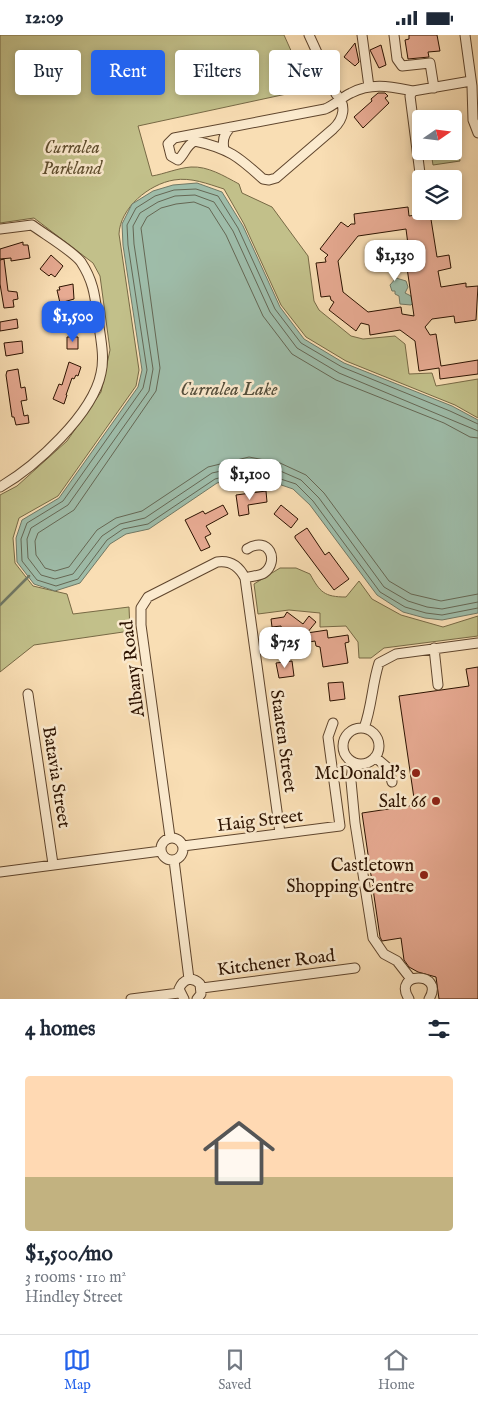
<!DOCTYPE html>
<meta charset="utf-8">
<style>
:root{--surface:#fff;--page:#f6f6f7;--text:#1f2937;--muted:#747a83;--line:#e0e1e3;--accent:#2563eb}
body{margin:0;font-family:"IM FELL English",serif;background:var(--page);color:var(--text);height:100vh;display:flex;flex-direction:column;font-size:19px;white-space:nowrap}
*{box-sizing:border-box;margin:0}
p{font-size:16px;color:var(--muted)}
.icon{flex:none;width:28px;height:28px;fill:none;stroke:currentColor;stroke-width:2;stroke-linecap:round;stroke-linejoin:round}
.map{position:relative;height:964px;overflow:hidden}
.panel{display:flex;flex-direction:column;background:var(--surface);flex:1}
.panel>*{flex:none}
.top-card{position:absolute;left:15px;top:15px;width:449px;height:45px;display:flex;gap:10px}
.needle{width:32px;rotate:76deg}
.buttons{position:absolute;left:412px;top:75px;display:grid;gap:10px}
.buttons a{display:grid;place-items:center;width:50px;height:50px;border-radius:5px;background:var(--surface);box-shadow:0 2px 8px #0003;font-size:25px}
.price{position:absolute;translate:-50% -42px;padding:0 11px;border-radius:10px;background:#fff;color:#222;font-size:16px;line-height:32px;filter:drop-shadow(0 1px 2px #0008)}
.price::after{content:'';position:absolute;left:50%;top:30px;width:15px;height:11px;margin-left:-8px;background:inherit;clip-path:polygon(0 0,100% 0,50% 100%)}
.price.on{background:var(--accent);color:#fff}
ul{padding:0;list-style:none}
li{display:grid;align-content:center;gap:10px;height:265px;padding:0 25px}
li+li{border-top:1px solid var(--line)}
li span{display:grid;place-items:center;height:155px;border-radius:5px;color:#555}
li>.icon{margin-inline-start:auto}
span .icon{width:90px;height:90px;fill:#fffc;stroke-width:1}
li b{font-size:21px}
h2{display:flex;justify-content:space-between;align-items:center;height:60px;padding:0 25px;font-size:21px}
.tag{padding:0 18px;border-radius:5px;background:var(--surface);box-shadow:0 2px 8px #0003;font-size:18px;line-height:45px}
.tag.on{background:var(--accent);color:#fff}
.status{display:flex;justify-content:space-between;align-items:center;height:35px;padding:0 25px;background:var(--surface);direction:ltr}
.status svg{height:14px;fill:currentColor}
.dock{display:flex;justify-content:space-around;align-items:center;height:70px;border-top:1px solid var(--line);background:var(--surface);font-size:14px;color:var(--muted)}
.dock a{display:grid;justify-items:center;gap:2px}
.dock .on{color:var(--accent)}
.map>svg:first-child{display:block}
.green{fill:#c2c08a;stroke:#776945}
.water{fill:#9ebca9;stroke:#707865}
.lines{fill:none;stroke-linecap:round;stroke-linejoin:round}
.shore{stroke:#656754;stroke-width:1}
.stream{stroke:#707865;stroke-width:2.5}
.building{fill:#e7aa92;stroke:#2c1200;fill-rule:evenodd}
.minor-casing{stroke:#5f452d;stroke-width:11}
.minor{stroke:#fbeace;stroke-width:9}
.poi-dot{fill:#8f2418;stroke:#fbeace;stroke-width:2}
.labels{text-anchor:middle;stroke-width:5;stroke-linejoin:round;paint-order:stroke}
.park-label{font-size:18px;font-style:italic;fill:#604f30;stroke:#fbeace}
.street-label{font-size:18px;fill:#2c1200;stroke:#fbeace}
.poi-label{font-size:18px;fill:#2c1200;stroke:#fbeace;text-anchor:end}
.water-label{font-size:19px;font-style:italic;fill:#544e3b;stroke:#fbeace}
</style>
<div class="status"><b>12:09</b><svg viewBox="0 0 49 12"><path d="M0 12V9h3v3zM5 12V6h3v6zM10 12V3h3v9zM15 12V0h3v12zM26 1h20v11H26zM47 4h2v5h-2z"/></svg></div>
<div class="map">
<svg width="478" height="964" viewBox="0 0 478 964">
<rect width="100%" height="100%" fill="#f9deb4"/>
<filter id="stains"><feTurbulence type="fractalNoise" baseFrequency=".004" numOctaves="4"/><feColorMatrix values="0 0 0 0 .2 0 0 0 0 .09 0 0 0 0 .02 0 0 0 .5 -.17"/></filter>
<radialGradient id="worn" r=".72"><stop offset=".6" stop-color="#630" stop-opacity="0"/><stop offset="1" stop-color="#630" stop-opacity=".3"/></radialGradient>
<!-- green -->
<path class="green" d="M0 0H284L301 38 299 39 305 55 138 91 152 141C164 139 178 133 191 132 208 131 224 141 239 149L242 158 272 172 308 221 314 266 319 275 351 301 363 304 395 301 405 309 409 339 432 338 436 351 478 344V383L455 370 346 326 306 302 281 270 244 189 224 154C208 149 191 142 174 145 149 149 120 173 119 199L139 335 136 351 58 461 19 483 13 503 15 528 33 551 67 559 73 579 129 572 130 596 34 610 0 637V460L17 451 67 406 101 357 110 315 100 241 93 228 34 183 0 188Z
M454 113H458L460 126 433 130 431 117 454 116Z
M280 533H296L310 539C320 557 324 562 346 562L359 546 372 564 401 580 443 592 478 581V601L384 613 371 623H359L358 607 346 591 320 592V578L289 575 258 579 254 549Z"/>
<!-- water -->
<path class="water" d="M197 148 222 157 243 191 280 272 304 304 344 328 452 371 478 385V578L442 585 425 583 403 577 377 560 310 470 293 454 258 442 247 441 217 448 149 494 126 499 110 509 80 548 55 556 34 549 17 527 16 503 22 485 59 463 138 352 142 335 123 210 122 189 132 169 153 156 173 150Z
M396 243 406 246 408 252 405 258 411 261 413 268 411 270 400 269 399 261 395 259V256H392L390 250Z"/>
<g class="lines">
<!-- shore -->
<path class="shore" d="M478 389 450 376 342 332 301 308 275 274 238 193 218 161 196 154 174 155 155 161 136 173 127 190 128 210 147 335 143 353 63 466 27 488 21 504 22 526 37 545 56 551 78 544 107 505 123 494 148 489 215 444 246 436 259 437 296 449 313 466 380 557 405 572 426 578 442 580 478 573
M478 396 339 338 297 313 270 277 233 196 214 167 195 160 175 161 158 167 140 178 133 191 134 209 153 334 149 356 68 470 31 493 27 504 28 523 41 540 55 544 73 539 102 501 120 489 145 483 212 438 248 430 278 435 301 445 319 463 384 552 408 566 427 572 442 574 478 567
M478 403 470 402 444 388 336 345 292 319 263 281 226 200 209 173 194 167 176 169 161 173 147 182 141 193 160 333 156 356 74 475 38 498 35 506 36 520 45 533 55 536 69 532 97 495 116 483 142 476 208 432 249 422 280 428 306 440 324 458 389 546 411 559 441 566 478 559"/>
<!-- stream -->
<path class="stream" d="M0 570 29 541"/>
</g>
<!-- building -->
<path class="building" d="M409 0H437L440 16 428 17 429 22 408 24 405 5 409 4Z
M355 8 359 27 355 31 344 22Z
M381 10 386 30 379 33 370 15Z
M378 58H385L388 61 385 63 389 68 363 93 354 82 372 66 371 64Z
M408 172 409 181 430 178 437 222 449 220 451 233 438 236 441 252 466 248V252L478 251 476 285 455 288 454 281 432 284 425 292 430 300 436 299 441 331 478 325V339L440 344 439 333 419 336 415 306 400 295 370 300 369 290 361 288 356 296 329 275 334 267 331 265 330 261 321 262 316 228 326 227 325 223 328 220 320 214 341 187 348 192 351 189H355L354 179ZM406 194 410 225 406 226 414 281 402 279 401 272 368 277 343 257 338 226 358 201Z
M23 207V210H28L30 223 11 226V223L0 224V214Z
M51 220 63 231 55 242 51 239 49 241 40 234Z
M4 224 8 256 17 257 18 264 13 265 14 272 4 273 0 249V225Z
M73 249 74 264 60 268 57 255H60L59 252Z
M78 276 80 289 70 290 68 277Z
M17 284 18 293 0 296V287Z
M67 302H78V314H67Z
M22 306 23 318 6 321 4 308Z
M69 327 81 332 78 341 76 340 74 344 72 343 66 360H67L64 369 53 364 59 349 62 350Z
M18 334 21 353 25 352 27 365 21 366 24 381 28 380 29 388 16 390 14 382H12L6 340 7 336Z
M266 456 267 467 248 470 249 479 239 481 236 460Z
M223 470 228 479 206 491 211 499 205 502 210 512 201 516 185 485 203 476 205 479Z
M281 470 298 484 291 493 274 479Z
M307 493 325 520 329 517 349 544 334 555 295 503V501Z
M287 577 303 589 309 581 316 587 307 598 327 595 328 603 348 600 349 607 345 608 348 628 323 632 320 612 316 611 315 606 297 609 295 595 282 597 281 591 272 592 271 584 284 582Z
M292 626 294 641 279 643 276 628Z
M478 632V964H439L436 942 418 937 409 932 404 925 401 903 382 906 380 902 362 778 415 770 399 661 469 651 466 634Z
M343 647 345 664 330 666 328 648Z"/>
<g class="lines">
<!-- minor casing -->
<g class="minor-casing">
<path id="minor" d="M309 0 336 59C347 70 344 84 333 94L276 143 269 145 263 144C239 122 228 113 195 106 186 110 185 119 178 125L171 121 168 109 174 103 325 74C335 70 342 62 351 58 372 47 392 52 413 56
M362 0 369 52
M394 0 397 24 402 31 430 28 434 53
M465 0 472 51 473 85 478 98
M224 114C222 105 224 98 231 92
M421 146 410 61 413 56 471 46
M0 194 32 190C44 199 73 216 81 227 94 247 95 262 98 284 100 301 105 321 101 338 93 379 35 432 0 452
M245 543C251 541 260 541 264 538 280 526 269 500 247 514
M434 613 438 650
M28 659 53 829
M364 693C372 672 372 649 379 628L396 619 478 608
M343 711a18 18 0 1 1 36 0a18 18 0 1 1-36 0Z
M375 722 389 734 392 747
M353 727 351 746 355 788 373 903 384 919 397 926 411 944
M170 802 141 590V573L148 562 217 527C230 525 239 531 245 543L280 798
M161 814a11 11 0 1 1 22 0a11 11 0 1 1-22 0Z
M183 811 340 791 328 702 333 688
M174 825 189 944
M0 837 161 816
M202 953 355 933
M131 964 179 958
M184 964 179 954C183 944 192 941 200 949L201 959 197 964
M409 964C391 936 446 936 429 964"/>
</g>
<!-- minor -->
<use href="#minor" class="minor"/>
</g>
<!-- markers -->
<g class="poi-dot">
<circle cx="416" cy="738" r="5"/>
<circle cx="436" cy="766" r="5"/>
<circle cx="424" cy="840" r="5"/>
</g>
<g class="labels">
<!-- park labels -->
<g class="park-label">
<text x="72" y="118">Curralea<tspan x="72" dy="21">Parkland</tspan></text>
</g>
<!-- street labels -->
<g class="street-label">
<text transform="translate(132 634) rotate(-97)" y="6">Albany Road</text>
<text transform="translate(284 706) rotate(82)" y="6">Staaten Street</text>
<text transform="translate(57 742) rotate(81)" y="6">Batavia Street</text>
<text transform="translate(260 785) rotate(-7)" y="6">Haig Street</text>
<text transform="translate(276 927) rotate(-7)" y="6">Kitchener Road</text>
</g>
<!-- poi labels -->
<g class="poi-label">
<text x="406" y="744">McDonald's</text>
<text x="426" y="772">Salt 66</text>
<text x="414" y="836">Castletown<tspan x="414" dy="21">Shopping Centre</tspan></text>
</g>
<!-- water labels -->
<g class="water-label">
<text x="229" y="360">Curralea Lake</text>
</g>
</g>
<rect width="100%" height="100%" filter="url(#stains)"/>
<rect width="100%" height="100%" fill="url(#worn)"/>
</svg>
<div class="buttons">
<a><svg class="needle" viewBox="-14 -14 28 28"><path d="M0-13l5 13h-10z" fill="#e53935"/><path d="M0 13l5-13h-10z" fill="#747a83"/></svg></a>
<a><svg class="icon" aria-label="layers" viewBox="0 0 24 24"><path d="M12 4l9 5-9 5-9-5zM3 14l9 5 9-5"/></svg></a>
</div>
<b class="price" style="left:395px;top:247px">$1,130</b>
<b class="price on" style="left:73px;top:308px">$1,500</b>
<b class="price" style="left:250px;top:466px">$1,100</b>
<b class="price" style="left:285px;top:634px">$725</b>
<div class="top-card">
<a class="tag">Buy</a>
<a class="tag on">Rent</a>
<a class="tag">Filters</a>
<a class="tag">New</a>
</div>
</div>
<section class="panel">
<h2>4 homes<svg class="icon" aria-label="filters" viewBox="0 0 24 24"><path d="M4 7h16M4 17h16"/><circle cx="9" cy="7" r="2"/><circle cx="15" cy="17" r="2"/></svg></h2>
<ul>
<li><span style="background:linear-gradient(#ffd9b3 65%,#c2b280 0)"><svg class="icon" aria-label="home" viewBox="0 0 24 24"><path d="M3 11l9-7 9 7M6 9v11h12V9"/></svg></span><div><b>$1,500/mo</b><p>3 rooms · 110 m²</p><p>Hindley Street</p></div></li>
</ul>
</section>
<nav class="dock">
<a class="on"><svg class="icon" aria-label="map" viewBox="0 0 24 24"><path d="M3 6l6-2 6 2 6-2v14l-6 2-6-2-6 2zM9 4v14M15 6v14"/></svg>Map</a>
<a><svg class="icon" aria-label="saved" viewBox="0 0 24 24"><path d="M7 4h10v16l-5-4-5 4z"/></svg>Saved</a>
<a><svg class="icon" aria-label="home" viewBox="0 0 24 24"><path d="M3 11l9-7 9 7M6 9v11h12V9"/></svg>Home</a>
</nav>
